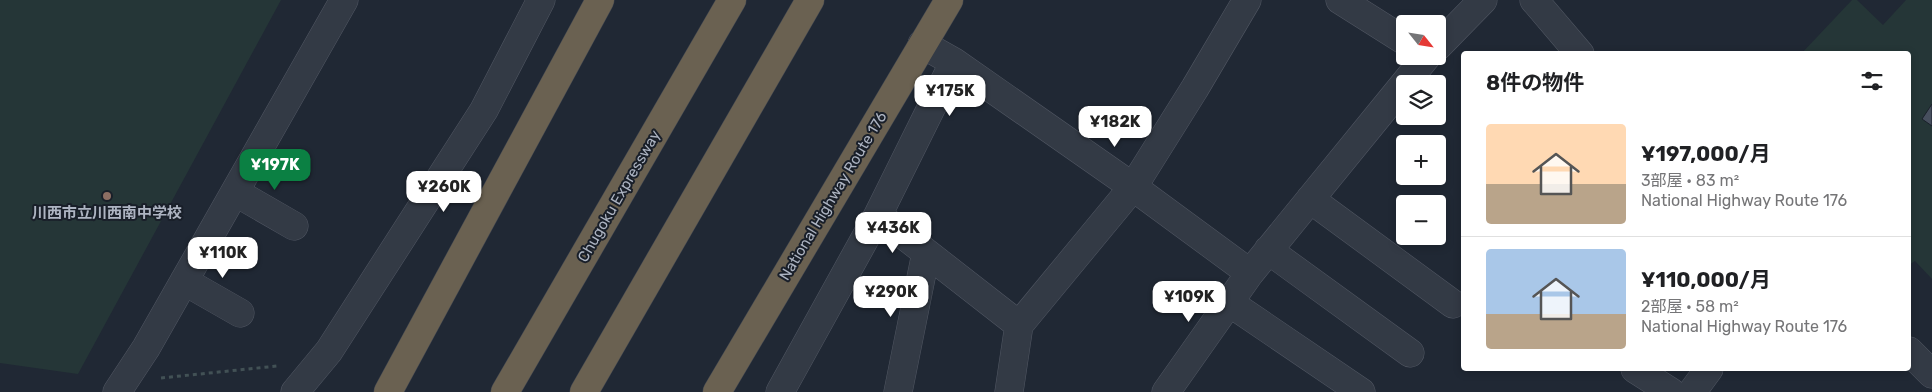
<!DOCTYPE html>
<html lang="ja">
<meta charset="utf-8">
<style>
:root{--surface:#fff;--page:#f2f2f2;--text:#202124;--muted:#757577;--line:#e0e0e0;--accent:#0b8043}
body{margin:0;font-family:Rubik,"Noto Sans JP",sans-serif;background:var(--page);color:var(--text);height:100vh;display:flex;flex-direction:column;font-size:19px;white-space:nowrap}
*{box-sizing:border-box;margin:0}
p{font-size:16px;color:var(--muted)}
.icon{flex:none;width:28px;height:28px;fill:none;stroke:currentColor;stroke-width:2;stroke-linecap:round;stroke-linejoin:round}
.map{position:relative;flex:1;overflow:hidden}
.drawer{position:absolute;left:1461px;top:51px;width:450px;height:320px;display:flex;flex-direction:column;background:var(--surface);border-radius:5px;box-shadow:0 2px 8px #0003}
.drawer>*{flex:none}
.needle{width:32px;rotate:120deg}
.fabs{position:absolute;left:1396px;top:15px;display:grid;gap:10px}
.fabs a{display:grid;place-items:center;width:50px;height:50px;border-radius:5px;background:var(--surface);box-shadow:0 2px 8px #0003;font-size:25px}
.price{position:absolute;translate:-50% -42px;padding:0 11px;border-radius:10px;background:#fff;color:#222;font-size:16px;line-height:32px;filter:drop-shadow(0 1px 2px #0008)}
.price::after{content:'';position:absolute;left:50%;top:30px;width:15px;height:11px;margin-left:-8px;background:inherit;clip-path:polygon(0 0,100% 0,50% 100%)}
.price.selected{background:var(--accent);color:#fff}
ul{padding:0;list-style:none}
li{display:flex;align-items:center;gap:15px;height:125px;padding:0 25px}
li+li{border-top:1px solid var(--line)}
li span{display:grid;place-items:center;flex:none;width:140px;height:100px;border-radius:5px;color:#555}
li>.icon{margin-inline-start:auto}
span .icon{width:60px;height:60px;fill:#fffc;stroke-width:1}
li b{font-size:21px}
h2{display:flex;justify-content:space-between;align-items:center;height:60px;padding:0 25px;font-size:21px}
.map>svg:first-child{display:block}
.green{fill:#253637}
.building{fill:#474f5e;stroke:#1b212b}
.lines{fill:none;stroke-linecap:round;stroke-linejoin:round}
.street-casing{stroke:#515763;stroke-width:29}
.highway-casing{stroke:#3e444f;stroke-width:29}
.path{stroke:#425155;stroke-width:3;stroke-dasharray:4 4;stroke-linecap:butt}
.street{stroke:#333a45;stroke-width:28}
.highway{stroke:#6a6151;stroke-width:28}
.education-dot{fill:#8d6e63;stroke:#191f29;stroke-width:2}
.labels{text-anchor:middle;stroke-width:4;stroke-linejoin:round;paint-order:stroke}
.street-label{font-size:15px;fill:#adb4c2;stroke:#191f29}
.poi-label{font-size:15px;font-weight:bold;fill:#adb4c2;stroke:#191f29}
</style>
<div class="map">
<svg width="1932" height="392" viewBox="0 0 1932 392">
<rect width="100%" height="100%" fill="#202834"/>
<!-- green -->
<path class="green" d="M0 0H281L78 374 0 363Z
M1852 0H1857L1883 25 1906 0H1932V279L1915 261 1909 265V54H1801Z"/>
<!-- building -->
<path class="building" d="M1932 104V126L1922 119Z"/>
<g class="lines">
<!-- street casing -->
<g class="street-casing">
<path id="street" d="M1340 0 1405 41
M1534 0 1580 54
M1438 46 1483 0
M954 62 1133 187 1250 273
M235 192 294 226
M1310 199 1453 304
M878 215 954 62 922 44
M1268 250 1410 353
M184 281 240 313
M1230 303 1361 392
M1019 325 1133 187 1195 88 1247 0
M1909 351 1932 374
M1635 369 1671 392
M117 392 146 348 344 0
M295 392 329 351 484 110 541 0
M780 392 878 215 1019 325 1009 392
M898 392 926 253
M1166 392 1250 273 1427 56
M1692 392 1709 369"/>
</g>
<!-- highway casing -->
<g class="highway-casing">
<path id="highway" d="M388 392 600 0
M505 392 732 0
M584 392 810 0
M717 392 949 0"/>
</g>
<!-- path -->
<path class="path" d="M161 378 277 366"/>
<!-- street -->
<use href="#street" class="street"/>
<!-- highway -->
<use href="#highway" class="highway"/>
</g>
<!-- markers -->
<circle class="education-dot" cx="107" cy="196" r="5"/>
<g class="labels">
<!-- street labels -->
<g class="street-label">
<text transform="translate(619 196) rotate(-60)" y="5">Chugoku Expressway</text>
<text transform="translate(833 196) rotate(-59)" y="5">National Highway Route 176</text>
</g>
<!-- poi labels -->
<g class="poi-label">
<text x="107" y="218">川西市立川西南中学校</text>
</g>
</g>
</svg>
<div class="fabs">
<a><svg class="needle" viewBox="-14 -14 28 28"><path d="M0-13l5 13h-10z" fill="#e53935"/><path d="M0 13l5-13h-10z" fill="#757577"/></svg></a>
<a><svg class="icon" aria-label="layers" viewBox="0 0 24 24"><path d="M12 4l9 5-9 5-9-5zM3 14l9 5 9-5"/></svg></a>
<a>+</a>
<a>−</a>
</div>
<b class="price" style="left:950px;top:117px">¥175K</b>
<b class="price" style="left:1115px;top:148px">¥182K</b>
<b class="price selected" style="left:275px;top:191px">¥197K</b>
<b class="price" style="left:444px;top:213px">¥260K</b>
<b class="price" style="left:893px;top:254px">¥436K</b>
<b class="price" style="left:223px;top:279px">¥110K</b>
<b class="price" style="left:891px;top:318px">¥290K</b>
<b class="price" style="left:1189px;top:323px">¥109K</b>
<section class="drawer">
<h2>8件の物件<svg class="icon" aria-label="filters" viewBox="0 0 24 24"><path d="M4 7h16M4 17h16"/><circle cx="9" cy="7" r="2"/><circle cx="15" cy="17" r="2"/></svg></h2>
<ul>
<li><span style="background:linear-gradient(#ffd9b3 60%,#b9a48a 0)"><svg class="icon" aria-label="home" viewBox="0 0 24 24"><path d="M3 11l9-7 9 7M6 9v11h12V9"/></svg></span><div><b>¥197,000/月</b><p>3部屋 · 83 m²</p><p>National Highway Route 176</p></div></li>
<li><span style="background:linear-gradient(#a9c7e8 65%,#b9a48a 0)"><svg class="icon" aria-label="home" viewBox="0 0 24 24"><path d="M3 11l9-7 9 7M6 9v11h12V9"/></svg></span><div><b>¥110,000/月</b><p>2部屋 · 58 m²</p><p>National Highway Route 176</p></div></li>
</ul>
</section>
</div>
